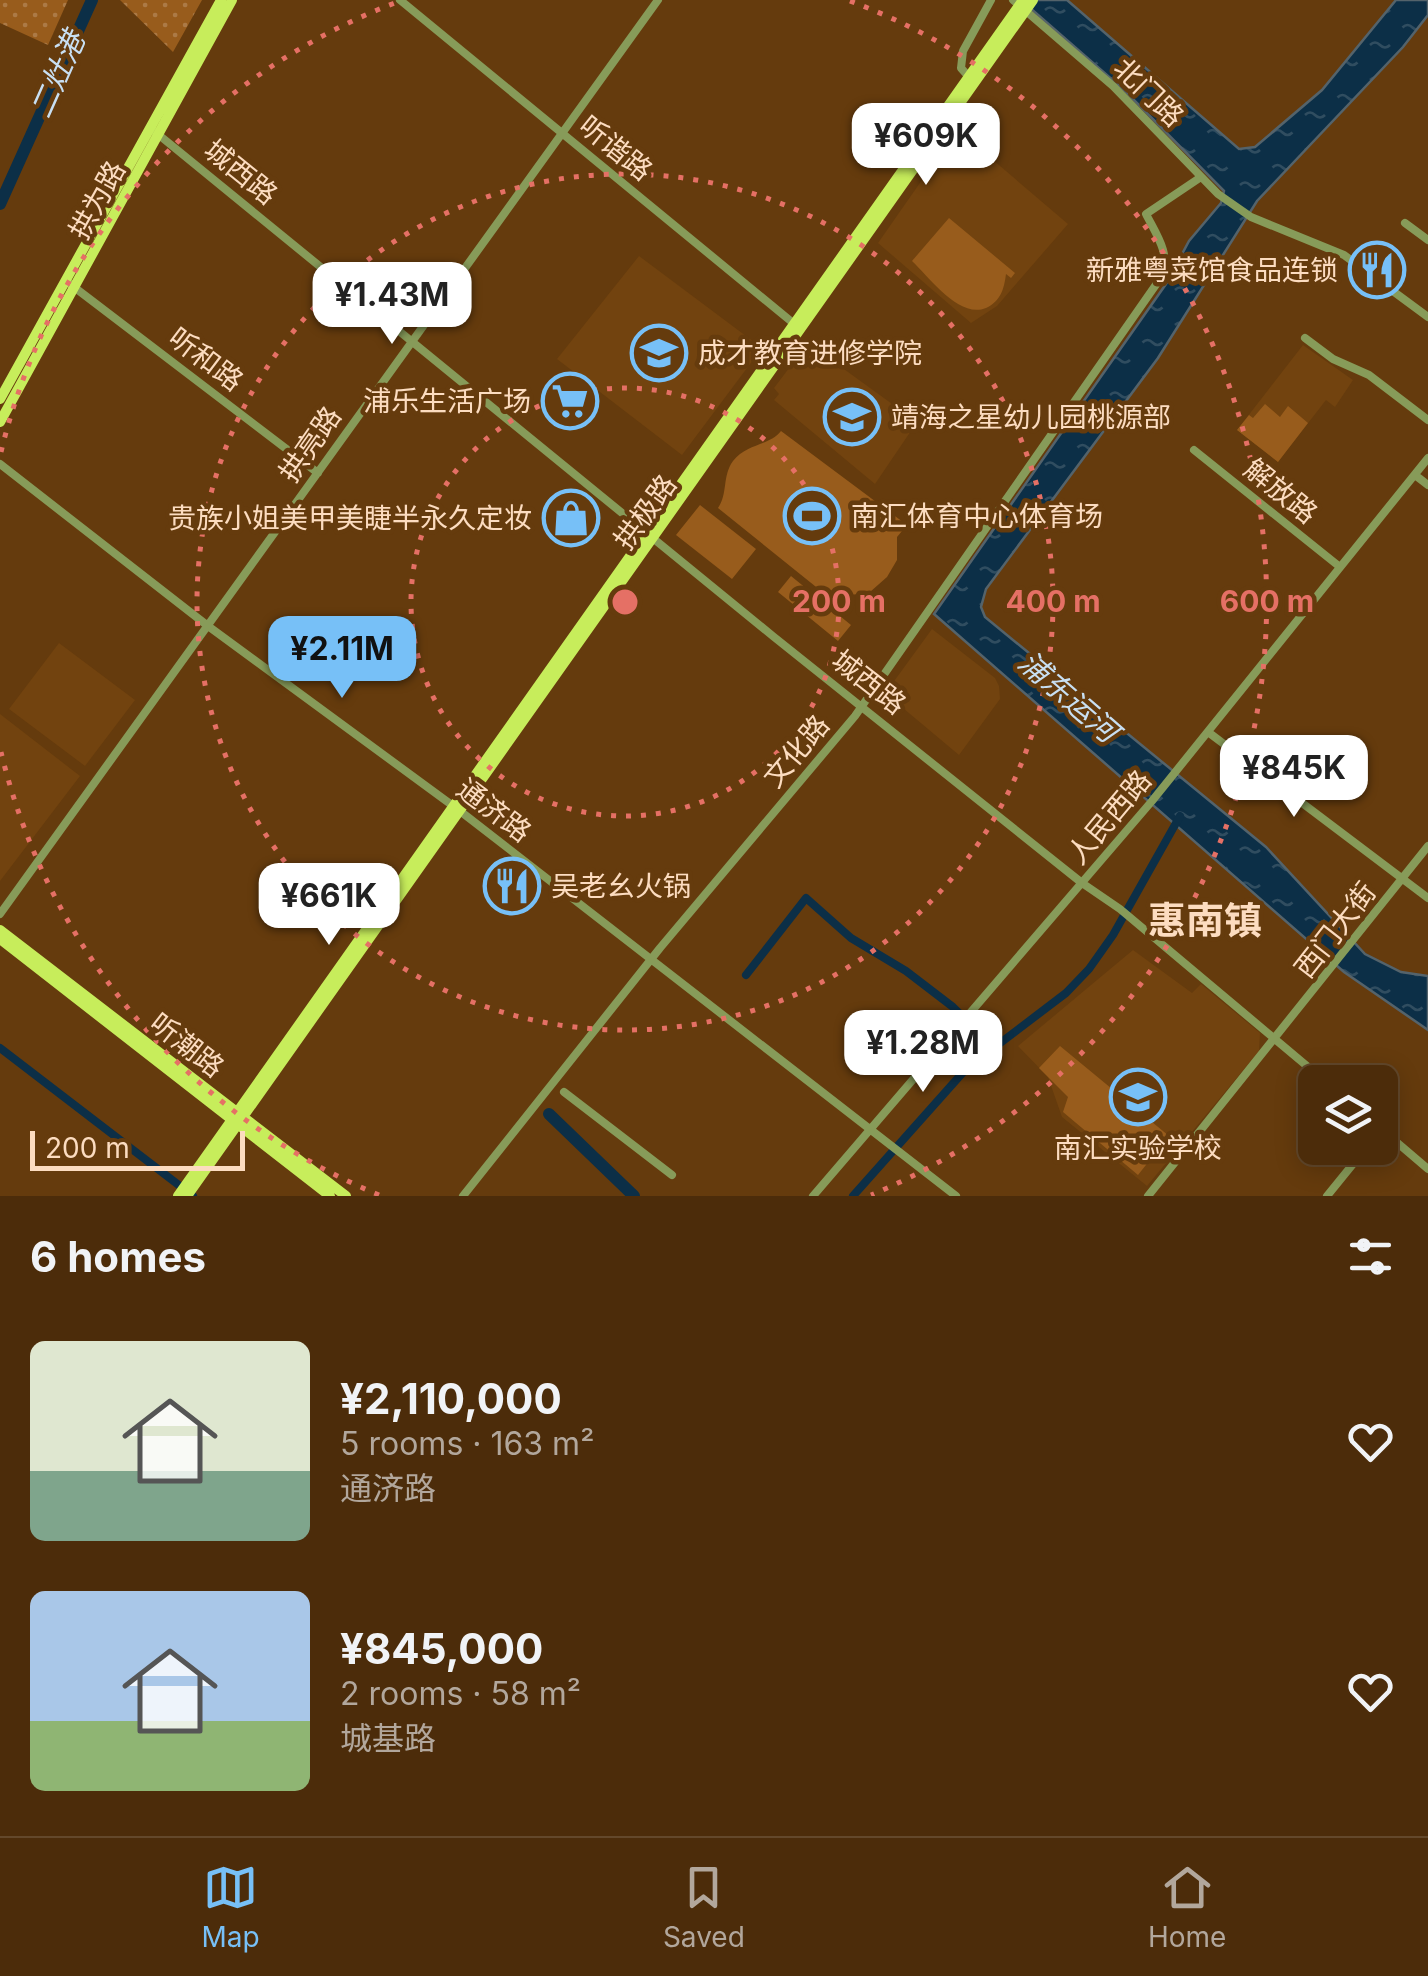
<!DOCTYPE html>
<meta charset="utf-8">
<style>
:root{--surface:#4c2c0a;--page:#563818;--text:#f1f3f6;--muted:#b2a79c;--line:#63482b;--accent:#77c0f7}
body{margin:0;font-family:Inter,"Noto Sans SC",sans-serif;background:var(--page);color:var(--text);height:100vh;display:flex;flex-direction:column;font-size:38px;white-space:nowrap}
*{box-sizing:border-box;margin:0}
p{font-size:32px;color:var(--muted)}
.icon{flex:none;width:55px;height:55px;fill:none;stroke:currentColor;stroke-width:2;stroke-linecap:round;stroke-linejoin:round}
.map{position:relative;height:1196px;overflow:hidden}
.side{display:flex;flex-direction:column;background:var(--surface);flex:1}
.side>*{flex:none}
.tools{position:absolute;left:1298px;top:1065px;display:grid;gap:20px}
.tools a{display:grid;place-items:center;width:100px;height:100px;border-radius:15px;background:var(--surface);box-shadow:0 5px 25px #0003,0 0 0 2px var(--line);font-size:50px}
.scale{position:absolute;left:30px;bottom:25px;width:215px;box-sizing:border-box;padding-left:10px;border:5px solid #fcdcc0;border-top:0;font-size:28px;line-height:35px;white-space:nowrap;color:#fcdcc0;-webkit-text-stroke:8px #653b0d;paint-order:stroke}
.price{position:absolute;translate:-50% -85px;padding:0 22px;border-radius:20px;background:#fff;color:#222;font-size:32px;line-height:65px;filter:drop-shadow(0 2px 5px #0008)}
.price::after{content:'';position:absolute;left:50%;top:60px;width:30px;height:22px;margin-left:-15px;background:inherit;clip-path:polygon(0 0,100% 0,50% 100%)}
.price.current{background:var(--accent);color:#111}
ul{padding:0;list-style:none}
li{display:flex;align-items:center;gap:30px;height:250px;padding:0 30px}
li span{display:grid;place-items:center;flex:none;width:280px;height:200px;border-radius:15px;color:#555}
li>.icon{margin-inline-start:auto}
span .icon{width:120px;height:120px;fill:#fffc;stroke-width:1}
li b{font-size:42px}
h2{display:flex;justify-content:space-between;align-items:center;height:120px;padding:0 30px;font-size:42px}
.tabs{display:flex;justify-content:space-around;align-items:center;height:140px;border-top:2px solid var(--line);background:var(--surface);font-size:28px;color:var(--muted)}
.tabs a{display:grid;justify-items:center;gap:5px}
.tabs .current{color:var(--accent)}
.map>svg:first-child{display:block}
.built{fill:#72430f}
.park{fill:url(#park-dots)}
.pitch{fill:#985c1c}
.water{fill:url(#water-ripples);stroke:#54636b;stroke-width:2.5}
.lines{fill:none;stroke-linecap:round;stroke-linejoin:round}
.canal{stroke:#0c2f47;stroke-width:8}
.river{stroke:#0c2f47;stroke-width:12}
.minor{stroke:#879b59;stroke-width:8}
.major{stroke:#c7ed5b;stroke-width:10}
.ring{fill:none;stroke:#e57065;stroke-width:5;stroke-dasharray:5 10}
.labels{text-anchor:middle;stroke-width:9;stroke-linejoin:round;paint-order:stroke}
.street-label{font-size:28px;fill:#fcdcc0;stroke:#653b0d}
.poi-label{font-size:28px;fill:#fcdcc0;stroke:#653b0d;text-anchor:start}
.water-label{font-size:30px;font-style:italic;fill:#c8dff2;stroke:#653b0d}
.district-label{font-size:38px;font-weight:bold;fill:#fcdcc0;stroke:#653b0d}
.centre{fill:#e57065;stroke:#653b0d;stroke-width:5}
.ring-label{font-size:30px;text-anchor:middle;font-weight:bold;fill:#e57065;stroke:#653b0d;stroke-width:9;stroke-linejoin:round;paint-order:stroke}
</style>
<div class="map">
<svg width="1428" height="1196" viewBox="0 0 1428 1196">
<defs>
<pattern id="park-dots" width="8" height="8" patternUnits="userSpaceOnUse" patternTransform="scale(2.5)"><rect width="8" height="8" fill="#985c1c"/><path d="M2 2h.1M6 6h.1" fill="none" stroke="#ac7a46" stroke-width="1.8" stroke-linecap="round"/></pattern>
<pattern id="water-ripples" width="26" height="14" patternUnits="userSpaceOnUse" patternTransform="scale(2.5)"><rect width="26" height="14" fill="#0c2f47"/><path d="M2 4q2-2 4 0t4 0M15 11q2-2 4 0t4 0" fill="none" stroke="#304d60"/></pattern>
</defs>
<rect width="100%" height="100%" fill="#653b0d"/>
<!-- built -->
<path class="built" d="M952 137 962 143 966 137 1068 224 997 306 971 323 878 243Z
M639 256 762 348 682 455 557 359Z
M808 343 917 422 875 484 774 400 779 394 774 388Z
M1303 345 1353 380 1335 407 1326 400 1278 462 1237 430Z
M932 629 995 678 999 686 1000 699 959 755 891 698 892 684Z
M59 643 135 700 85 766 9 709Z
M0 714 80 776 0 881Z
M1133 950 1192 993 1201 984 1260 1033 1259 1051 1147 1186 1062 1117 1048 1077 1018 1046Z"/>
<!-- park -->
<path class="park" d="M0 0H68L48 45 0 23Z
M120 0H202L173 52Z"/>
<!-- pitch -->
<path class="pitch" d="M949 218 1015 273 1011 278 1006 274C1004 289 1001 301 986 308 959 319 930 278 912 261Z
M1265 404 1280 417 1288 406 1308 423 1278 462 1237 430 1249 415 1253 418Z
M781 431 907 525 897 537V560L887 577 870 592 851 595 841 607 718 508C728 494 722 476 733 461 747 443 769 446 781 431Z
M700 505 756 549 732 579 676 535Z
M791 576 851 625 838 641 778 592Z
M1060 1046 1169 1136 1138 1175 1063 1112 1068 1097 1039 1068Z"/>
<!-- water -->
<path class="water" d="M1021 0H1067L1239 149 1255 147 1322 90 1396 0H1428V15L1403 47 1257 201 1158 358 986 589 981 607 985 617 1266 847 1365 954 1401 972 1428 976V1030L1344 972 934 614 1166 284 1189 241 1221 203 1224 191 1124 90Z"/>
<g class="lines">
<!-- canal -->
<path class="canal" d="M746 975 806 898 851 938 906 971 953 1007 994 1047
M0 1048 193 1196
M853 1196 966 1069 1066 993 1089 969 1113 935 1180 816"/>
<!-- river -->
<path class="river" d="M0 204 92 0
M549 1114 634 1196"/>
<!-- minor -->
<path class="minor" d="M400 0 798 327
M1013 0 1113 86 1218 194 1251 217 1344 255 1428 317
M969 77 961 68 963 51 991 0
M154 131 774 637 1082 883 1120 909 1326 1082
M1405 223 1428 240
M70 284 318 473
M1305 338 1333 359 1369 375 1428 420
M1194 450 1340 567
M0 464 208 626 460 811 956 1196
M1415 475 1428 485
M1208 732 1428 898
M0 914 658 0
M564 1092 672 1175
M1380 1128 1428 1169
M463 1196 660 948 855 716 1162 276C1171 254 1156 234 1146 214L1201 177
M813 1196 1152 801 1428 458
M1148 1196 1428 846
M1327 1196 1366 1148"/>
<!-- major -->
<path class="major" d="M0 399 221 0
M0 422 232 0
M0 930 346 1196
M0 939 330 1196
M178 1196 1023 0
M187 1196 1033 0"/>
</g>
<!-- distance rings -->
<g class="ring">
<circle cx="625" cy="602" r="214"/>
<circle cx="625" cy="602" r="428"/>
<path d="M379 1195A642 642 0 0 1 1 752M1 452A642 642 0 0 1 400 1M850 1A642 642 0 0 1 871 1195"/>
</g>
<!-- icons -->
<defs>
<g id="restaurant-ring" transform="scale(2.875)"><circle r="9.5" fill="#653b0d" stroke="#77c0f7" stroke-width="1.5"/><path d="M-5-6h1v4h1v-4h1v4h1v-4h1v5L-1.5 .5V6h-2V.5L-5-1ZM5-6V6H3V1.5H1.5Q1.5-4 5-6Z" fill="#77c0f7"/></g>
<g id="school-ring" transform="scale(2.875)"><circle r="9.5" fill="#653b0d" stroke="#77c0f7" stroke-width="1.5"/><path d="M0-5L7-2L0 1L-7-2ZM-4 1L0 2.5L4 1V4Q0 6-4 4Z" fill="#77c0f7"/></g>
<g id="supermarket-ring" transform="scale(2.875)"><circle r="9.5" fill="#653b0d" stroke="#77c0f7" stroke-width="1.5"/><path d="M-6-5.5h2.5l.6 2H6L4.5 2H-2.5L-4.4-4H-6ZM-1.5 3.2a1.3 1.3 0 1 0 .1 0ZM3 3.2a1.3 1.3 0 1 0 .1 0Z" fill="#77c0f7"/></g>
<g id="stadium-ring" transform="scale(2.875)"><circle r="9.5" fill="#653b0d" stroke="#77c0f7" stroke-width="1.5"/><path d="M0-5a6.5 5 0 1 0 0 10a6.5 5 0 1 0 0-10ZM-3.5-1.8h7v3.6h-7Z" fill="#77c0f7"/></g>
<g id="shop-ring" transform="scale(2.875)"><circle r="9.5" fill="#653b0d" stroke="#77c0f7" stroke-width="1.5"/><path d="M-5-2.5h2.3a2.7 3.5 0 0 1 5.4 0H5L5.5 6h-11ZM-1.5-2.5h3a1.5 2.3 0 0 0-3 0Z" fill="#77c0f7"/></g>
</defs>
<g fill-rule="evenodd">
<use href="#restaurant-ring" x="1377" y="270"/>
<use href="#school-ring" x="659" y="353"/>
<use href="#supermarket-ring" x="570" y="401"/>
<use href="#school-ring" x="852" y="417"/>
<use href="#stadium-ring" x="812" y="516"/>
<use href="#shop-ring" x="571" y="518"/>
<use href="#restaurant-ring" x="512" y="886"/>
<use href="#school-ring" x="1138" y="1097"/>
</g>
<g class="labels">
<!-- street labels -->
<g class="street-label">
<text transform="translate(1149 92) rotate(44)" y="10">北门路</text>
<text transform="translate(616 148) rotate(39)" y="10">听谐路</text>
<text transform="translate(241 172) rotate(39)" y="10">城西路</text>
<text transform="translate(97 200) rotate(-61)" y="10">拱为路</text>
<text transform="translate(206 359) rotate(37)" y="10">听和路</text>
<text transform="translate(310 444) rotate(-55)" y="10">拱亮路</text>
<text transform="translate(1281 491) rotate(39)" y="10">解放路</text>
<text transform="translate(645 512) rotate(-54)" y="10">拱极路</text>
<text transform="translate(869 682) rotate(38)" y="10">城西路</text>
<text transform="translate(796 751) rotate(-50)" y="10">文化路</text>
<text transform="translate(494 810) rotate(37)" y="10">通济路</text>
<text transform="translate(1109 817) rotate(-50)" y="10">人民西路</text>
<text transform="translate(1335 930) rotate(-52)" y="10">西门大街</text>
<text transform="translate(187 1045) rotate(38)" y="10">听潮路</text>
</g>
<!-- poi labels -->
<g class="poi-label">
<text x="1338" y="280" text-anchor="end">新雅粤菜馆食品连锁</text>
<text x="698" y="363">成才教育进修学院</text>
<text x="531" y="411" text-anchor="end">浦乐生活广场</text>
<text x="891" y="427">靖海之星幼儿园桃源部</text>
<text x="851" y="526">南汇体育中心体育场</text>
<text x="532" y="528" text-anchor="end">贵族小姐美甲美睫半永久定妆</text>
<text x="551" y="896">吴老幺火锅</text>
<text x="1138" y="1158" text-anchor="middle">南汇实验学校</text>
</g>
<!-- water labels -->
<g class="water-label">
<text transform="translate(58 75) rotate(-66)" y="10">二灶港</text>
<text transform="translate(1068 697) rotate(41)" y="10">浦东运河</text>
</g>
<!-- district labels -->
<g class="district-label">
<text x="1205" y="934">惠南镇</text>
</g>
</g>
<circle cx="625" cy="602" r="15" class="centre"/>
<g class="ring-label">
<text x="839" y="612">200 m</text>
<text x="1053" y="612">400 m</text>
<text x="1267" y="612">600 m</text>
</g>
</svg>
<div class="tools">
<a><svg class="icon" aria-label="layers" viewBox="0 0 24 24"><path d="M12 4l9 5-9 5-9-5zM3 14l9 5 9-5"/></svg></a>
</div>
<div class="scale">200 m</div>
<b class="price" style="left:926px;top:188px">¥609K</b>
<b class="price" style="left:392px;top:347px">¥1.43M</b>
<b class="price current" style="left:342px;top:701px">¥2.11M</b>
<b class="price" style="left:1294px;top:820px">¥845K</b>
<b class="price" style="left:329px;top:948px">¥661K</b>
<b class="price" style="left:923px;top:1095px">¥1.28M</b>
</div>
<section class="side">
<h2>6 homes<svg class="icon" aria-label="filters" viewBox="0 0 24 24"><path d="M4 7h16M4 17h16"/><circle cx="9" cy="7" r="2"/><circle cx="15" cy="17" r="2"/></svg></h2>
<ul>
<li><span style="background:linear-gradient(#dfe7d0 65%,#7fa58c 0)"><svg class="icon" aria-label="home" viewBox="0 0 24 24"><path d="M3 11l9-7 9 7M6 9v11h12V9"/></svg></span><div><b>¥2,110,000</b><p>5 rooms · 163 m²</p><p>通济路</p></div><svg class="icon" aria-label="heart" viewBox="0 0 24 24"><path d="M12 20l-8-8c-3-5 5-10 8-4 3-6 11-1 8 4z"/></svg></li>
<li><span style="background:linear-gradient(#a9c7e8 65%,#8fb573 0)"><svg class="icon" aria-label="home" viewBox="0 0 24 24"><path d="M3 11l9-7 9 7M6 9v11h12V9"/></svg></span><div><b>¥845,000</b><p>2 rooms · 58 m²</p><p>城基路</p></div><svg class="icon" aria-label="heart" viewBox="0 0 24 24"><path d="M12 20l-8-8c-3-5 5-10 8-4 3-6 11-1 8 4z"/></svg></li>
</ul>
</section>
<nav class="tabs">
<a class="current"><svg class="icon" aria-label="map" viewBox="0 0 24 24"><path d="M3 6l6-2 6 2 6-2v14l-6 2-6-2-6 2zM9 4v14M15 6v14"/></svg>Map</a>
<a><svg class="icon" aria-label="saved" viewBox="0 0 24 24"><path d="M7 4h10v16l-5-4-5 4z"/></svg>Saved</a>
<a><svg class="icon" aria-label="home" viewBox="0 0 24 24"><path d="M3 11l9-7 9 7M6 9v11h12V9"/></svg>Home</a>
</nav>
